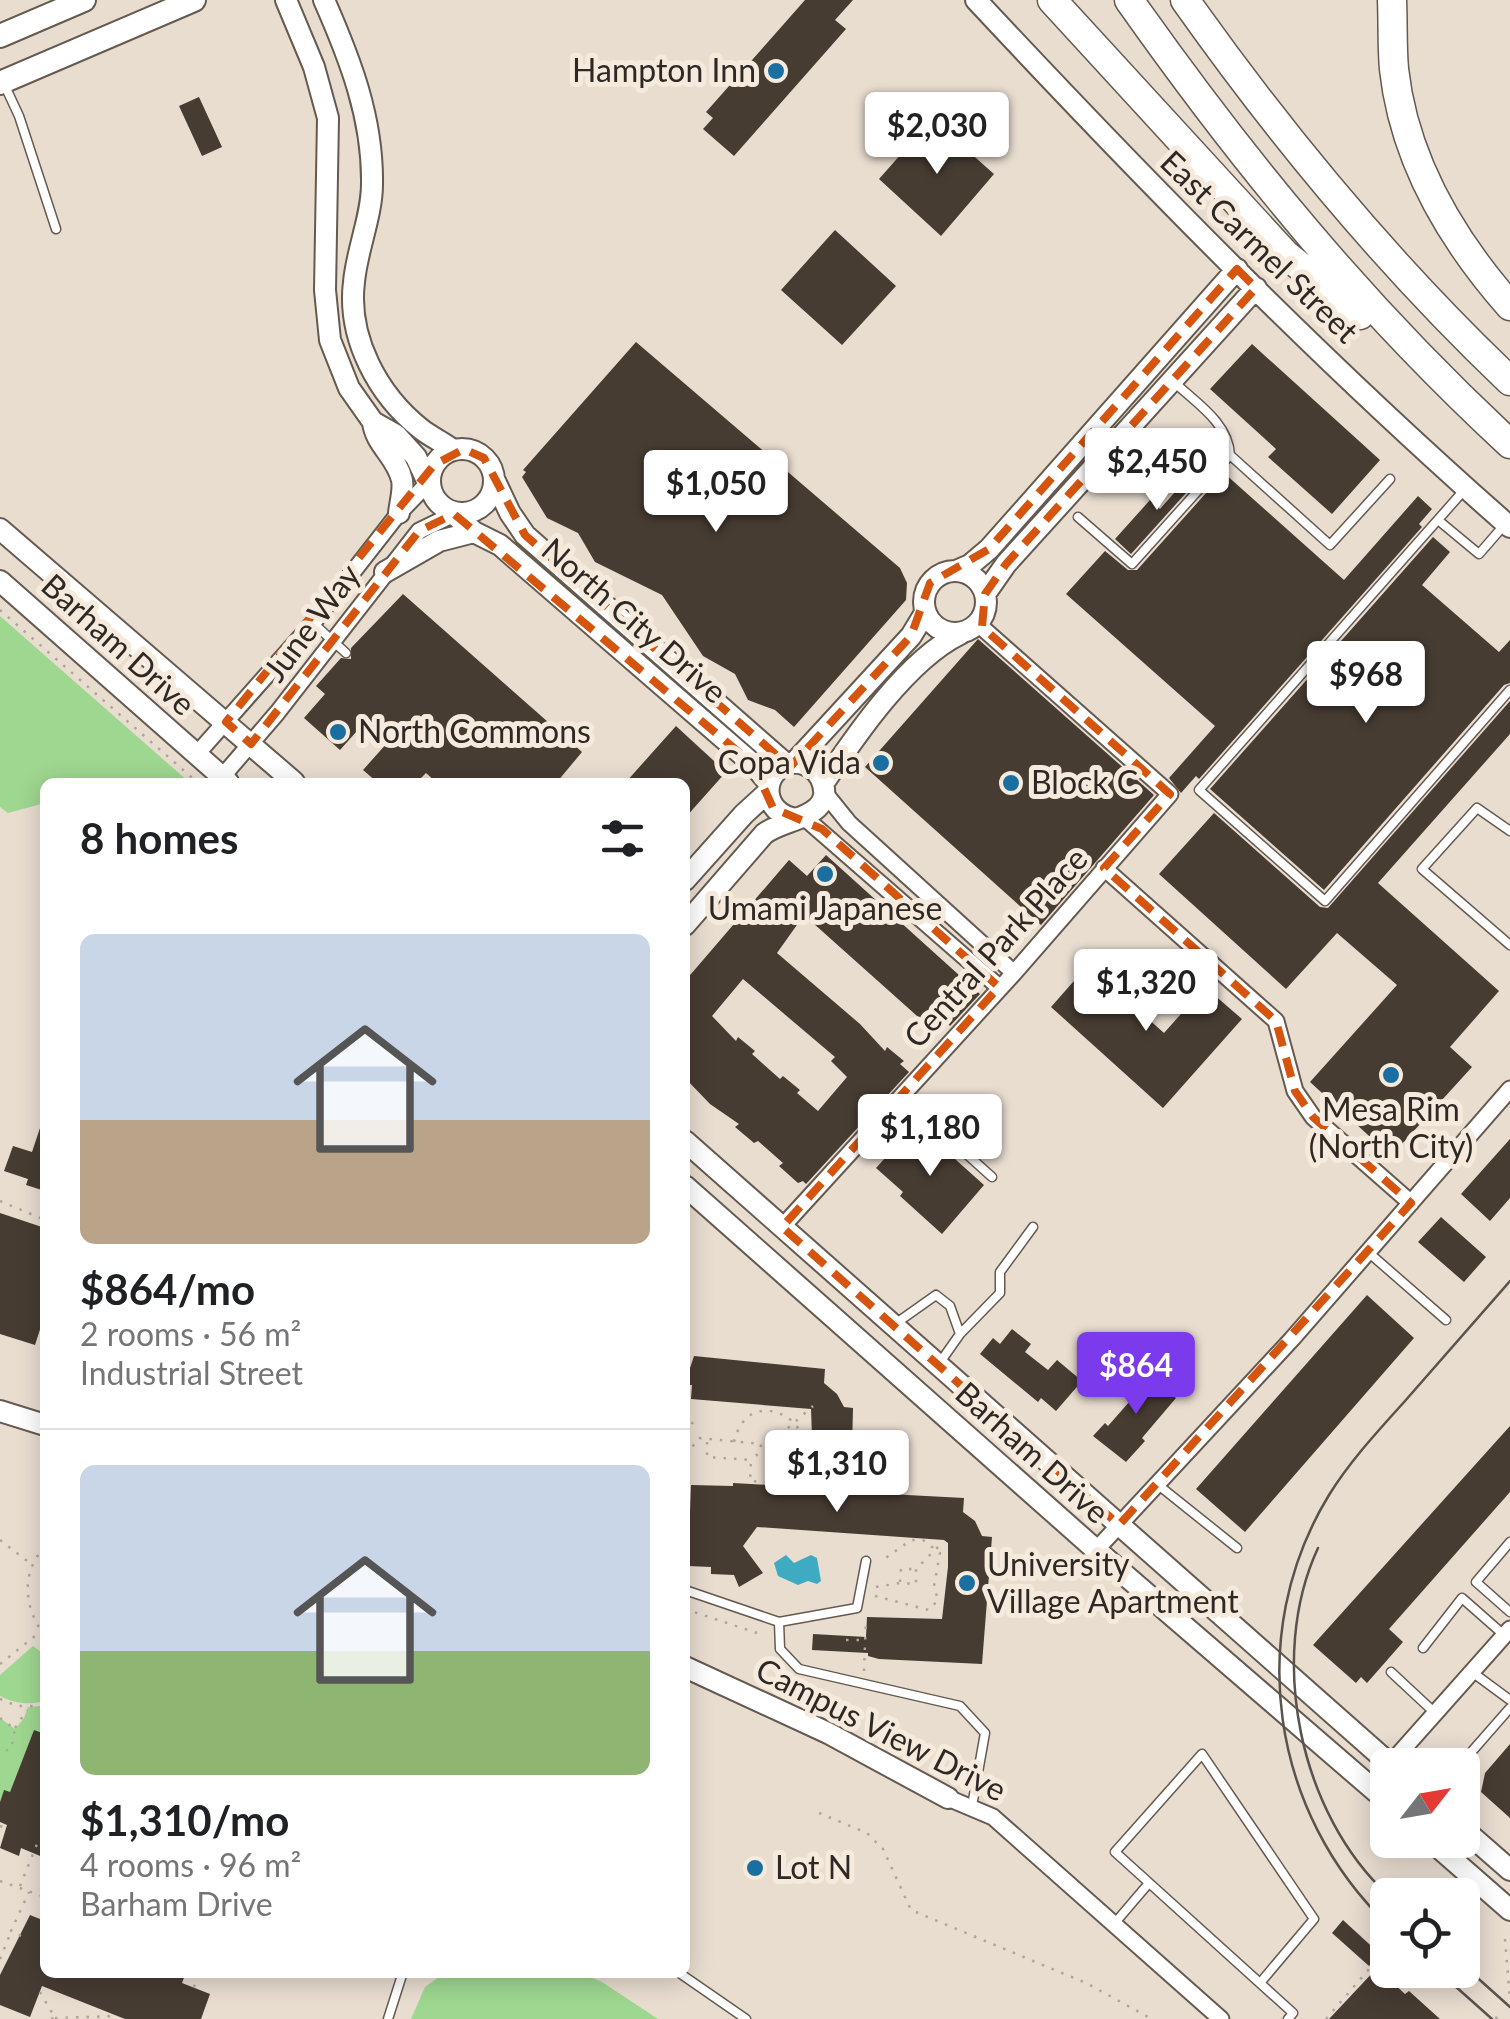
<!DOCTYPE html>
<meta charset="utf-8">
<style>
:root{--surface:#fff;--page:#f6f6f6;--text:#202124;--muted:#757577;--line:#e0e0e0;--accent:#7c3aed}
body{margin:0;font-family:Lato,sans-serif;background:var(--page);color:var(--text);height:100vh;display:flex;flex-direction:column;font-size:38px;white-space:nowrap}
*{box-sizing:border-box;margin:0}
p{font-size:32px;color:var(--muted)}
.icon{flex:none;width:55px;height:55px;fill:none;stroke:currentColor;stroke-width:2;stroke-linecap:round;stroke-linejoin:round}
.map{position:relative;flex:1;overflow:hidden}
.sheet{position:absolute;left:40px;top:778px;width:650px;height:1200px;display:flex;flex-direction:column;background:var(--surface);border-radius:15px;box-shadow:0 5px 25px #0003}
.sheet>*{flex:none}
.needle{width:65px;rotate:59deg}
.buttons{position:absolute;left:1370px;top:1748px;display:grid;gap:20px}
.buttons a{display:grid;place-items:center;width:110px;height:110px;border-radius:15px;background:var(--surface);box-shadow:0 5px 25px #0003;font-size:50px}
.price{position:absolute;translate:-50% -85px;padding:0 22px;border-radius:10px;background:#fff;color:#222;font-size:32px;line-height:65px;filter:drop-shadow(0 2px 5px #0008)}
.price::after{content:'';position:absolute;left:50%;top:60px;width:30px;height:22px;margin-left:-15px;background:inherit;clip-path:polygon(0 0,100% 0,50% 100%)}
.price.on{background:var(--accent);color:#fff}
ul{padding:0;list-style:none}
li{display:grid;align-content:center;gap:20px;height:530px;padding:0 40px}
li+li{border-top:2px solid var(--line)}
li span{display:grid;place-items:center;height:310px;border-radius:15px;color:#555}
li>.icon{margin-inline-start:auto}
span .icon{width:180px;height:180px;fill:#fffc;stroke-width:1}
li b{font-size:42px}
h2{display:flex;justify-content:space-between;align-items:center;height:120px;padding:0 40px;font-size:42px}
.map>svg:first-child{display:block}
.green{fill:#9ed790}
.water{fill:#3fabc2}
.building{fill:#463c32;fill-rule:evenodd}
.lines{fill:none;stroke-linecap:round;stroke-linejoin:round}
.lane-casing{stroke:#645a4f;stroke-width:11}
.street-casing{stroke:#645a4f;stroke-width:19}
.secondary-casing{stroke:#645a4f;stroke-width:24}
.primary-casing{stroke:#645a4f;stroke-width:26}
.highway-casing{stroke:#645a4f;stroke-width:31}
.path{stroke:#afa59a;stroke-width:2.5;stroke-dasharray:2.5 8;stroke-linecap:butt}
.lane{stroke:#fff;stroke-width:8}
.street{stroke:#fff;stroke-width:15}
.secondary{stroke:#fff;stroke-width:20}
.primary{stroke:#fff;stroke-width:22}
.highway{stroke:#fff;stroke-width:28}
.tram{stroke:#59534c;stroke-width:2.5}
.marked{fill:none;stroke:#d5540e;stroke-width:8;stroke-dasharray:20 12;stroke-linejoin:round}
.poi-dot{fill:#1b6fa0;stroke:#f6eadd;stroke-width:4}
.labels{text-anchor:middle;stroke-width:10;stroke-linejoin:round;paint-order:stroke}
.poi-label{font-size:32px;fill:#2e2924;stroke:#f6eadd;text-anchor:start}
.street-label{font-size:32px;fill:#2e2924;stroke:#f6eadd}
</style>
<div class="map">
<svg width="1510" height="2019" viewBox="0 0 1510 2019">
<rect width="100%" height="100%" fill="#e9ddd0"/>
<!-- green -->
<path class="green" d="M0 616 189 782H45V803L8 813 0 807Z
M33 1646 45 1655V1701C28 1705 16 1704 0 1696V1675Z
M40 1706 45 1724 42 1733 34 1730 10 1792 4 1791 0 1802V1718L15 1729 24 1718 28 1707Z
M446 1972 581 1973 602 1982 658 2019H411L425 1987Z"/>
<!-- water -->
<path class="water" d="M786 1555 794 1563 811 1555 817 1558 821 1581 817 1584 808 1581 798 1585 778 1576 774 1563Z"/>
<!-- building -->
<path class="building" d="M805 0H853L835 20 846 29 734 156 703 129 713 118 706 112Z
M199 97 222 147 202 156 179 106Z
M932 119 994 174 941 236 879 179Z
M835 230 896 286 842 345 781 290Z
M636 342 900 568 907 583 906 600 794 727 775 710 748 700 735 674 703 656 662 595 595 562 578 533 547 518 522 477 526 472 523 470Z
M1252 344 1380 460 1332 514 1268 457 1276 449 1210 389Z
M1206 457 1213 463 1131 554 1115 539 1150 500 1160 509Z
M1224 473 1344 580 1418 496 1432 509 1419 524 1422 527 1199 779 1196 776 1181 793 1169 778 1215 726 1066 594 1105 551 1128 570H1137Z
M1433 537 1450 552 1422 585 1499 652 1510 640V683L1504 685 1324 890 1210 789Z
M403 594 582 752 557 782H436L426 773 417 782H377L363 770 388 742 365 722 340 750 304 718 325 694 316 686 341 658 351 659V648Z
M978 639 1154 795 1041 925 865 767Z
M1510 701V734L1378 883 1499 991 1450 1047 1472 1067 1391 1156 1310 1082 1397 985 1337 933 1286 989 1159 874 1214 813 1320 907 1328 908Z
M676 726 726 772 685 818V782H626Z
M826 855 980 994 950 1026 946 1021 935 1032 804 915 777 953 860 1024 885 1051 887 1047 904 1061 900 1064 909 1072 806 1184 803 1181 798 1183 779 1166 783 1163 758 1141 754 1143 735 1127 739 1124 710 1104 685 1078V981L789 860 807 876ZM743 979 835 1057 831 1061 847 1077 818 1111 797 1093 800 1090 783 1076 780 1079 752 1054 755 1051 738 1037 736 1041 712 1016Z
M1088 965 1164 1033 1205 987 1242 1019 1163 1108 1051 1007Z
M42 1122H45V1191L26 1185 28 1179 4 1171 13 1146 32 1152Z
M916 1124 984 1185 942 1234 900 1196 903 1192 876 1168Z
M1510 1139V1198L1490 1221 1461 1194Z
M0 1213 45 1228V1314L35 1345 0 1334Z
M1441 1217 1486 1257 1464 1282 1418 1242Z
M1367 1295 1414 1338 1245 1532 1196 1489Z
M1012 1329 1031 1344 1025 1352 1048 1370 1057 1360 1082 1381 1056 1411 1041 1398 1038 1402 980 1354 993 1338 1000 1344Z
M694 1356 825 1369 824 1383 837 1394 844 1407 853 1408 851 1492 964 1498 963 1512 975 1521 982 1536 992 1537 982 1664 879 1659 868 1656V1653L812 1650 813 1634 866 1637 867 1617 942 1619 948 1567V1543L944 1540 757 1527 743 1546 763 1573 739 1587 734 1575 711 1574V1567L688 1566 691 1485 733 1486V1483L807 1487 812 1436 811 1409 691 1399 692 1385H685V1368H690Z
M1140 1370 1176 1398 1142 1438 1145 1441 1126 1462 1093 1436 1105 1423 1108 1426 1130 1401 1137 1390 1129 1382Z
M1510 1426V1492L1389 1629 1403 1642 1367 1683 1361 1677 1356 1683 1313 1645Z
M34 1730 45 1734V1858L21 1848 19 1856 0 1848 7 1825 0 1822V1802L4 1790 10 1792Z
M1510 1744V1818L1481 1792 1485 1773Z
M30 1915 45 1921V1972H178L185 1975 182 1983 210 1994 201 2019H125L42 1986 30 2017 0 2005V1975Z
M1343 1920 1380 1954 1369 1966 1332 1933Z
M1377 1968 1405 1994 1409 1991 1440 2019H1329Z"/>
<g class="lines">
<!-- lane casing -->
<g class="lane-casing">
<path id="lane" d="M5 86 19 116 56 229
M1230 455 1330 545 1390 479
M1466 488 1199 790 1325 901 1510 690
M1078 517 1132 564 1230 455C1228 422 1196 403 1174 382
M1438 520 1479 554 1506 523
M313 623 346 653
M1510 831 1477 808 1422 869 1510 945
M901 1095 992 1177
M1368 1252 1446 1320
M895 1324 936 1295 950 1306 960 1334 941 1361
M960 1334 1000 1293V1272L1033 1227
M1157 1484 1237 1548
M1510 1542 1476 1582 1510 1612
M685 1590 779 1622 857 1608 866 1561
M779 1622 780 1649 799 1669 960 1706 985 1733 972 1806
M1423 1648 1462 1598 1504 1635
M1391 1672 1435 1713
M1472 1672 1510 1700
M1460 1765 1510 1708
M1114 1924 1149 1883
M678 1972 746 2019
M1260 1983 1314 1919 1202 1754 1115 1852 1293 2013 1288 2019
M388 2019 403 1972"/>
</g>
<!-- street casing -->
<g class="street-casing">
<path id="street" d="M196 755 313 623 399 513 428 483
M222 777 277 713 419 531 454 514
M824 792 849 823 1014 973
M805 818 999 987
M1104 868 1276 1021 1295 1091 1313 1117 1411 1203
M782 1227 1014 973 1170 794 978 624
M1096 1550 1292 1339 1510 1089
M1390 1764 1510 1629
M948 1798 993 1817 1221 2019"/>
</g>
<!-- secondary casing -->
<g class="secondary-casing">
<path id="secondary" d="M286 0 314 67 328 118 325 290 330 340 349 388 373 422 396 435 416 457 428 483
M324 0C350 59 373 118 372 184 372 216 357 249 354 282 347 338 378 395 421 429 431 437 443 442 453 450
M976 0C1146 182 1322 362 1510 527
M373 422C375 444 397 457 402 480 404 490 400 503 399 513
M430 481a32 32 0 1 1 64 0a32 32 0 1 1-64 0Z
M494 479 510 513 525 535 786 764
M454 514 474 532 500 545 753 764 768 782
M0 529 294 782
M924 602a31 31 0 1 1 62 0a31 31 0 1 1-62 0Z
M956 571 970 565 989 549 1237 269
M385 572 439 541 474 532
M0 581 228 782
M985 594 1006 564 1256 288
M823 784C856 735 907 660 960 634
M797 819C761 815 758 769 795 762L911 636 925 613
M685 880 744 814 767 793
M685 925 764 834C783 818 838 818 821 779 816 768 806 764 795 762
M685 1141 1391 1765
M685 1186 1096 1550 1388 1802
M0 1411 45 1425
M685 1667 828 1733 948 1798
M1462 1828 1510 1870
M1430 1840 1510 1910"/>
</g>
<!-- primary casing -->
<g class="primary-casing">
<path id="primary" d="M0 36 84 0
M0 83 194 0"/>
</g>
<!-- highway casing -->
<g class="highway-casing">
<path id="highway" d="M1052 0 1285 254 1360 315
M1129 0C1244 163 1363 308 1510 444
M1185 0C1282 137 1388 265 1510 381
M1392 0C1393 23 1392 46 1394 69 1404 160 1451 239 1510 306"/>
</g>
<!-- path -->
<path class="path" d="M0 610 197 782
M0 1201 45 1220
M685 1414 693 1424
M780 1435 813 1406
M707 1442V1457L751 1460 750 1481 766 1482
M734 1442C749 1377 830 1427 795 1467 787 1476 778 1478 766 1477
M766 1474 768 1456
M685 1508 689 1451 699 1438 761 1444 760 1452 751 1460
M685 1526V1540
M0 1540 31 1564
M45 1547C20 1572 24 1609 45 1636
M900 1582 901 1569H915
M876 1587 900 1583 916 1584V1569L943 1542
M875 1596 929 1610 938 1600 934 1586 940 1553 923 1540H911L880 1562
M685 1609 760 1634
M846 1640H863
M0 1664 40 1632
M864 1671 866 1619
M0 1699 17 1706H43L45 1713
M0 1718 15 1729 11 1749 0 1752
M15 1728 27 1710
M819 1813 867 1833 883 1849 911 1910 1086 1983 1152 2019
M0 1826 6 1828
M0 1881 45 1897
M20 1886 37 1844
M21 1936 11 1931 29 1892
M1505 1939 1510 2000
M0 1959 11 1932
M194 1987 199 1972
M40 1992 55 2018 50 2019
M55 2018 118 2016
M1326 2019 1370 1968
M1496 2019 1499 2010"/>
<!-- lane -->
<use href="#lane" class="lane"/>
<!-- street -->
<use href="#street" class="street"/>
<!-- secondary -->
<use href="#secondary" class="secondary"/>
<!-- primary -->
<use href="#primary" class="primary"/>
<!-- highway -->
<use href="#highway" class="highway"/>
<!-- tram -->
<path class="tram" d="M1318 1548C1267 1658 1300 1814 1388 1895
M1388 1925C1271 1813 1244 1634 1329 1495 1350 1461 1378 1431 1405 1401 1440 1361 1475 1321 1510 1281
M1462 1964 1510 2007
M1437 1970 1492 2019"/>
</g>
<!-- marked area -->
<path class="marked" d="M1237 269 1256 288 1006 564 985 594 982 627 1170 794 1104 868 1276 1021 1295 1091 1313 1117 1411 1203 1119 1525 782 1227 999 987 822 829 773 808 753 764 454 514 419 531 251 744 226 722 434 465 464 449 484 458 525 535 790 767 911 636 930 583 989 549Z"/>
<!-- markers -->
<g class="poi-dot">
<circle cx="776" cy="71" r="10"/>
<circle cx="338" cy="732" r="10"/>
<circle cx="881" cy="763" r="10"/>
<circle cx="1011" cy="783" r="10"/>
<circle cx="825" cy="874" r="10"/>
<circle cx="1391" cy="1075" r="10"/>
<circle cx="967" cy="1583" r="10"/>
<circle cx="755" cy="1868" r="10"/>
</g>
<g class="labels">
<!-- poi labels -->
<g class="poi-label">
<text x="756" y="82" text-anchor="end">Hampton Inn</text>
<text x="358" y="743">North Commons</text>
<text x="861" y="774" text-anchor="end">Copa Vida</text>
<text x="1031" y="794">Block C</text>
<text x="825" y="920" text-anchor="middle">Umami Japanese</text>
<text x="1391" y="1121" text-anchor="middle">Mesa Rim<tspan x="1391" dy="37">(North City)</tspan></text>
<text x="987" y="1576">University<tspan x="987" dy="37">Village Apartment</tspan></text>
<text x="775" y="1879">Lot N</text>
</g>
<!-- street labels -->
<g class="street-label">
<text transform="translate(1259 247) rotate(44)" y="11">East Carmel Street</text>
<text transform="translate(634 621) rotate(41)" y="11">North City Drive</text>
<text transform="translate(312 623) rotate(-53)" y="11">June Way</text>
<text transform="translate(118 645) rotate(42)" y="11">Barham Drive</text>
<text transform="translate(996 948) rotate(-48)" y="11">Central Park Place</text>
<text transform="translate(1032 1453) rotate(42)" y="11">Barham Drive</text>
<text transform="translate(881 1730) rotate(27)" y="11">Campus View Drive</text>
</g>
</g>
</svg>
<div class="buttons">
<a><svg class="needle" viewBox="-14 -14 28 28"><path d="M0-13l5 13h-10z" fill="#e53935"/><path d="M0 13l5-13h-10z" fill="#757577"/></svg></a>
<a><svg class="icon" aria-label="locate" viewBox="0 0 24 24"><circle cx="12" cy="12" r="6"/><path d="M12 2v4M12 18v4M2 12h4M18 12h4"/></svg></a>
</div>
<b class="price" style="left:937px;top:177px">$2,030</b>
<b class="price" style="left:1157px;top:513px">$2,450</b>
<b class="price" style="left:716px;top:535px">$1,050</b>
<b class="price" style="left:1366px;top:726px">$968</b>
<b class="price" style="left:1146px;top:1034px">$1,320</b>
<b class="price" style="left:930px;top:1179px">$1,180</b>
<b class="price on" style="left:1136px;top:1417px">$864</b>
<b class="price" style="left:837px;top:1515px">$1,310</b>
<section class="sheet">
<h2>8 homes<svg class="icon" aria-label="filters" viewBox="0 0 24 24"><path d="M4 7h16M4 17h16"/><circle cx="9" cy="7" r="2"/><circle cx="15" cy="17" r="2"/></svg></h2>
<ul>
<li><span style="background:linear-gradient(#c9d6e8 60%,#b9a48a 0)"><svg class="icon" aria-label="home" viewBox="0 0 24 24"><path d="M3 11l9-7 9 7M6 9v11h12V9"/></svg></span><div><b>$864/mo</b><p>2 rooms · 56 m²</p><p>Industrial Street</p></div></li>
<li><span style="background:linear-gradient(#c9d6e8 60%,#8fb573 0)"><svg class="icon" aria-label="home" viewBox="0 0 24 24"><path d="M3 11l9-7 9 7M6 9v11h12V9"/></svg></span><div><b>$1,310/mo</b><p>4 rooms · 96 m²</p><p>Barham Drive</p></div></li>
</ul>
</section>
</div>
